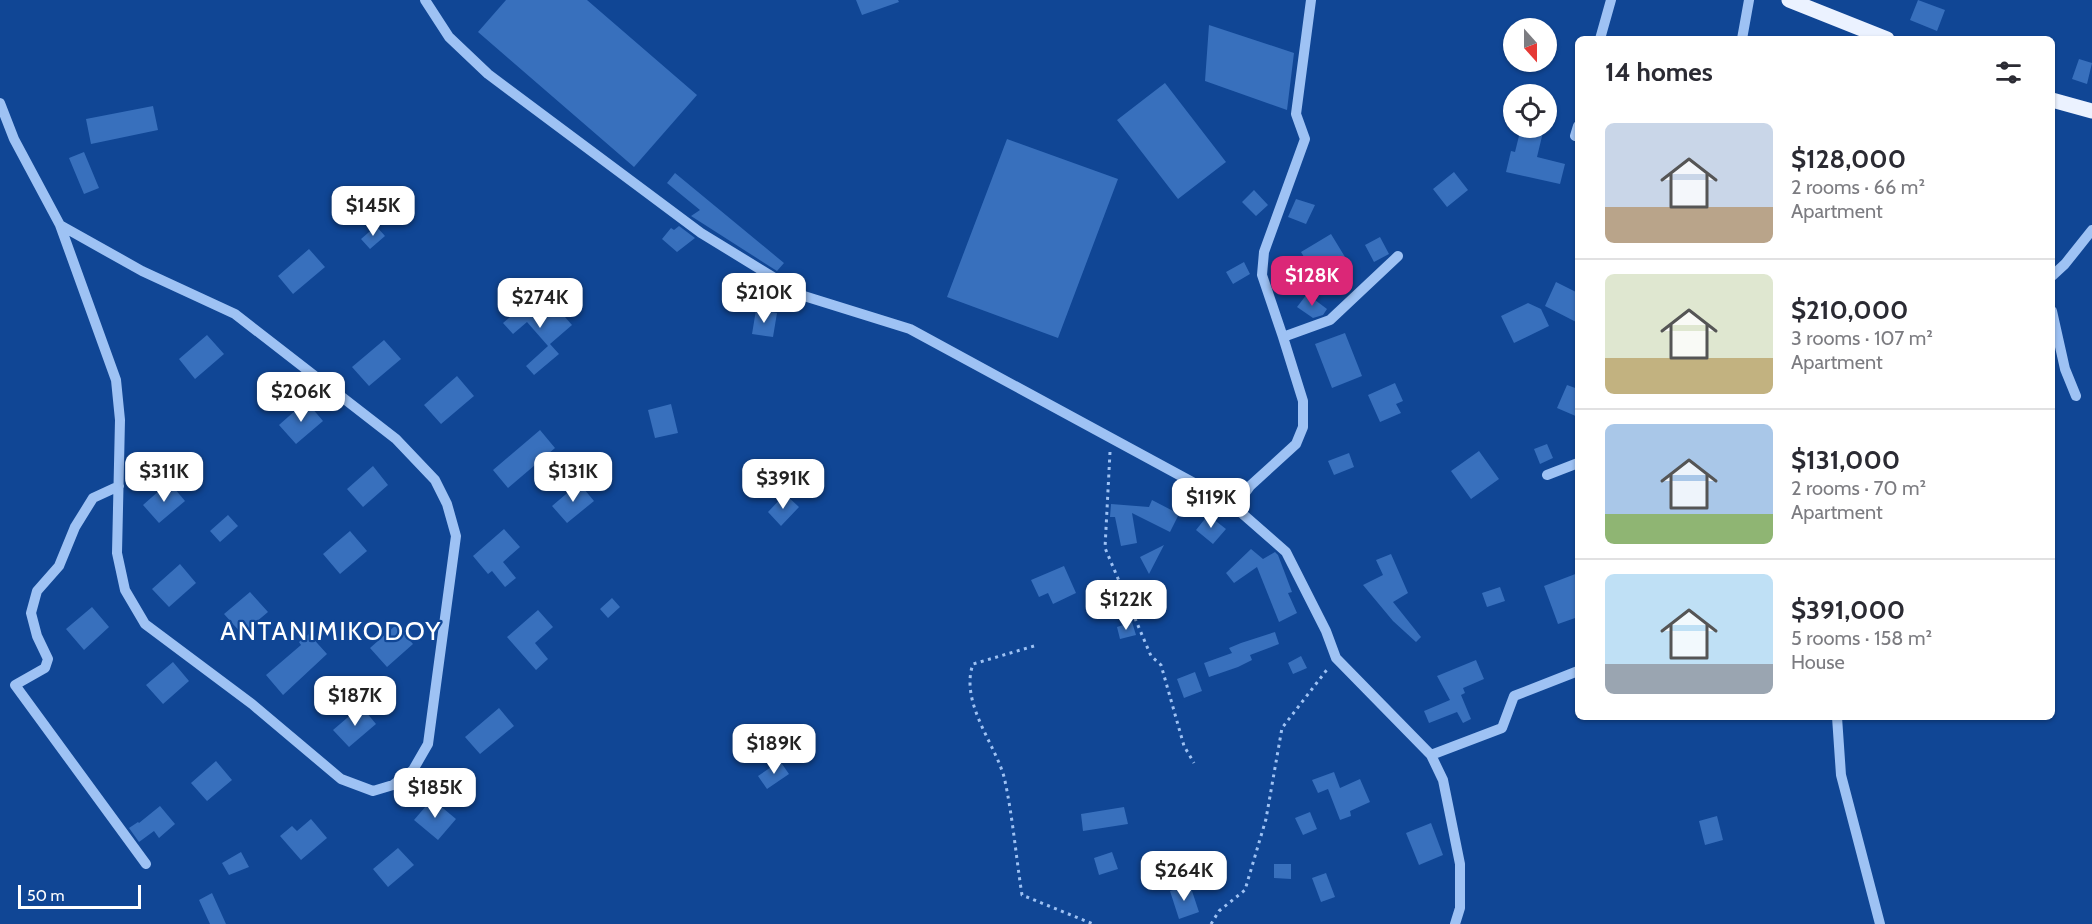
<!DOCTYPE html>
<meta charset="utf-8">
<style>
:root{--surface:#fff;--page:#f2f2f3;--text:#2b2b33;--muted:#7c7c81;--line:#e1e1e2;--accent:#db2777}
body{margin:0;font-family:Cabin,sans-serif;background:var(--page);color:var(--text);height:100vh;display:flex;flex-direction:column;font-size:22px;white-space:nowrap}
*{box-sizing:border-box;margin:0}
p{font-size:20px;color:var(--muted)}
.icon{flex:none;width:33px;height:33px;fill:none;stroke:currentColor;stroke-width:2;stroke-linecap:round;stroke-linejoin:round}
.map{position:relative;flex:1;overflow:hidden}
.side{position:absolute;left:1575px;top:36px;width:480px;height:684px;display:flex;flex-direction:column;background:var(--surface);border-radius:9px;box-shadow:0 2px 4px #0004}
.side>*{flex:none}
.needle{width:39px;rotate:159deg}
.tools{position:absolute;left:1503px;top:18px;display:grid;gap:12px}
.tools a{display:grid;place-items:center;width:54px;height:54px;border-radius:50%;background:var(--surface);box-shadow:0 2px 4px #0004;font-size:30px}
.scale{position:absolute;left:18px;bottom:15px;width:123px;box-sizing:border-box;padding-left:6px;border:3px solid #fff;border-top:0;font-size:16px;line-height:21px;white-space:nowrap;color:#fff;-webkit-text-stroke:4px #104695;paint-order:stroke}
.price{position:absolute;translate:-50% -51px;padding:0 14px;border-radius:12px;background:#fff;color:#222;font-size:20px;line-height:39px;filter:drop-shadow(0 2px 3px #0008)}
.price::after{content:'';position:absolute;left:50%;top:36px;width:18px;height:14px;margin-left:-9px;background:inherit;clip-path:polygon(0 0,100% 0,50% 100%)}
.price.on{background:var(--accent);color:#fff}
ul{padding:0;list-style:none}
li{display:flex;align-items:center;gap:18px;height:150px;padding:0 30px}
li+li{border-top:2px solid var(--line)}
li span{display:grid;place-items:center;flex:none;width:168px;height:120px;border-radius:9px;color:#555}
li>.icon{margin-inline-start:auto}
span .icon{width:72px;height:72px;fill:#fffc;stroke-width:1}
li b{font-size:26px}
h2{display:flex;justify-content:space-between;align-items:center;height:72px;padding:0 30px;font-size:26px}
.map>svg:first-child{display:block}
.building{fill:#3870bd}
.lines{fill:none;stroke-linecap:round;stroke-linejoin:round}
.path{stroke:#9ec2f4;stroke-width:3;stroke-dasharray:3 4.5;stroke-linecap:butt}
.minor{stroke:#9ec2f4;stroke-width:10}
.major{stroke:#ebf2ff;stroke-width:15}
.labels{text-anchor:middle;stroke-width:4.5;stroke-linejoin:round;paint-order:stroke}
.quarter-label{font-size:26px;letter-spacing:1.5px;fill:#fff;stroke:#104695}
</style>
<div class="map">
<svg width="2092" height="924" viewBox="0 0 2092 924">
<rect width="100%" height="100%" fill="#104695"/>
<!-- building -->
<path class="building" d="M506 0H587L697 95 634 167 478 32Z
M856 0H898L899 2 862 15Z
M1918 0 1945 10 1937 31 1910 20Z
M1209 25 1294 53 1287 110 1205 81Z
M2079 59 2092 63 2087 84 2072 79Z
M1165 83 1226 162 1178 199 1117 120Z
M153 106 158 130 91 144 86 119Z
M1521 128H1544L1537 157 1565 164 1560 184 1506 172 1511 151 1515 152Z
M1007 139 1118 179 1058 338 947 297Z
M84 152 99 188 84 194 69 158Z
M1454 172 1468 190 1447 207 1433 189Z
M675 173 784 263 777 271 691 216 700 210 667 183Z
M1254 190 1268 205 1256 216 1242 202Z
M1296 199 1315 205 1306 224 1288 217Z
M376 226 385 236 370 249 361 239Z
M679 226 695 238 677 252 662 239 671 228 674 230Z
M1331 234 1345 257 1315 275 1301 252Z
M1380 237 1389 254 1374 262 1365 245Z
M309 249 325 267 293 294 278 276Z
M1244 262 1250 274 1233 284 1226 272Z
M1556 282 1578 293V323L1545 306Z
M1307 294 1327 309 1323 315 1313 318 1297 307Z
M532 298 542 309 551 301 572 325 550 344 559 354 534 375 526 366 548 346 527 322 513 334 503 323Z
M1528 303 1541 309 1549 326 1514 343 1501 316Z
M756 310 777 313 773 337 752 334Z
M1345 333 1362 376 1332 388 1315 344Z
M207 335 224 354 195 379 179 359Z
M384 340 401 359 369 386 352 367Z
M457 376 474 396 441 424 424 405Z
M1395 383 1403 401 1396 404 1401 413 1380 422 1368 395Z
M1567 385 1578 389V417L1557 408Z
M306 401 323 421 296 444 279 425Z
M671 404 678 433 655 438 648 410Z
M540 430 555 448 508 488 493 470Z
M1547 444 1553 458 1540 464 1534 449Z
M1479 451 1499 479 1471 499 1451 471Z
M1349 453 1354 467 1334 475 1328 461Z
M373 466 388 485 363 507 347 489Z
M169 482 185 501 159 523 143 505Z
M579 483 594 501 567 523 552 506Z
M785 494 799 507 781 526 768 512Z
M1152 500 1179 514 1170 532 1132 513 1137 543 1121 546 1115 517H1110L1111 504 1149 507Z
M228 515 238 526 220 542 210 531Z
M1208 515 1226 529 1213 544 1196 530Z
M504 529 520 547 503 562 516 578 505 587 492 571 488 574 473 556Z
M350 531 367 551 340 574 323 554Z
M1164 545 1149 574 1140 557Z
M1251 549 1263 559 1275 552 1278 555 1292 592 1288 593 1297 613 1279 622 1257 567 1234 583 1226 573Z
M1391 554 1408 593 1393 602 1421 637 1416 642 1393 621 1363 585 1383 575 1376 560Z
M180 564 196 583 169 607 152 589Z
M1064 566 1076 593 1053 604 1048 593 1039 597 1031 580Z
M1578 573V617L1558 624 1544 586Z
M1500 587 1505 601 1487 607 1482 593Z
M250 592 268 612 242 634 224 614Z
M612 598 620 607 608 618 600 609Z
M92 607 109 627 84 650 66 629Z
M538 610 553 627 535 643 548 659 536 670 507 637Z
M1132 622 1136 635 1120 639 1117 627Z
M396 625 413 644 387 667 370 648Z
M1275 632 1279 644 1250 655 1252 660 1238 667 1209 677 1204 663 1232 653 1229 648 1241 643Z
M309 634 327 654 283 695 266 675 301 645 299 642Z
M1301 656 1307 668 1293 674 1288 663Z
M1476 660 1484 679 1463 688 1465 693 1461 695 1471 719 1463 723 1457 712 1429 723 1424 711 1450 700 1437 676Z
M173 662 189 681 163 704 146 685Z
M1195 672 1202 691 1184 698 1177 679Z
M361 706 376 724 349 747 333 730Z
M499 708 514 726 480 754 465 737Z
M216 761 232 780 207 801 191 783Z
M780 761 789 774 767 789 758 776Z
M1334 772 1340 788 1360 779 1370 802 1350 811 1351 816 1340 820 1328 789 1318 793 1312 780Z
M432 799 456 819 438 840 414 820Z
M160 806 175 824 159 838 154 831 139 842 129 828 138 822 139 823Z
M1124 807 1128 824 1083 831 1081 814Z
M1310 812 1317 829 1303 835 1295 818Z
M1717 816 1723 840 1705 845 1699 821Z
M311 819 327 838 301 860 280 836 292 826 297 831Z
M1431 823 1443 855 1419 865 1406 833Z
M398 848 414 865 388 887 373 869Z
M241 852 249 867 229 875 222 863Z
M1112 852 1118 869 1099 875 1094 858Z
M1274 864H1291V879L1274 878Z
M1326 873 1335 897 1321 902 1312 878Z
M1190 885 1199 912 1179 919 1170 891Z
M212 893 226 924H210L199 900Z"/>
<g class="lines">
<!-- path -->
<path class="path" d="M1110 452 1105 548 1151 656 1161 665 1184 746 1194 763
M1034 646 973 664C959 704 998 747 1005 781 1013 819 1016 857 1022 895L1093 924
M1211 924 1219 911 1245 890 1266 819 1282 728 1329 667"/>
<!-- minor -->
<path class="minor" d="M425 0 449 37 488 74 701 233 804 296 910 329 1229 502 1286 552 1326 631 1336 658 1431 755 1443 780 1460 864V908L1455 924
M1600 39 1611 0
M1742 39 1749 0
M0 103 14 139 60 225 116 380 120 420 117 553 125 590 145 624 252 704 341 779 373 791 393 785 413 770 428 744 456 536 447 504 435 480 396 439 235 314 142 271 60 225
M1575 136 1578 126
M2052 276 2065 264 2092 230
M2052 311 2065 369 2076 396
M1283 337 1262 275 1264 252 1305 139 1296 114 1311 0
M1547 475 1578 463
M119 486 93 498 75 527 59 566 37 591 31 613 37 636 48 659 45 668 15 685 146 864
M1235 507 1250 486 1296 444 1303 427V401L1283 337 1330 320 1398 256
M1837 717 1841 775 1880 924
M1431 755 1502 728 1514 696 1578 671"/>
<!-- major -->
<path class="major" d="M1789 0 1887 39
M2052 100 2092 111"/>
</g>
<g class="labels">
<!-- quarter labels -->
<g class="quarter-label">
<text x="331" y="640">ANTANIMIKODOY</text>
</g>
</g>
</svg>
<div class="tools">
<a><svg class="needle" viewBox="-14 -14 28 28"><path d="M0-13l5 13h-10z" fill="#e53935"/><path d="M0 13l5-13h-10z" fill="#7c7c81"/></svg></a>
<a><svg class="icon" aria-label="locate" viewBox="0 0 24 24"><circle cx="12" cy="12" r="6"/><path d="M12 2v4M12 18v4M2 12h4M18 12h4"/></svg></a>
</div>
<div class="scale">50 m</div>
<b class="price" style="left:373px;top:237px">$145K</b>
<b class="price on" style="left:1312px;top:307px">$128K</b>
<b class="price" style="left:764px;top:324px">$210K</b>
<b class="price" style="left:540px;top:329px">$274K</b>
<b class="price" style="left:301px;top:423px">$206K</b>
<b class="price" style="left:164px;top:503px">$311K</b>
<b class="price" style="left:573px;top:503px">$131K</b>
<b class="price" style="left:783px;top:510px">$391K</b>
<b class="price" style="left:1211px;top:529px">$119K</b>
<b class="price" style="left:1126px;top:631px">$122K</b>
<b class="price" style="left:355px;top:727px">$187K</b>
<b class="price" style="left:774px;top:775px">$189K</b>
<b class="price" style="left:435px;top:819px">$185K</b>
<b class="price" style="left:1184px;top:902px">$264K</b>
<section class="side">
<h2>14 homes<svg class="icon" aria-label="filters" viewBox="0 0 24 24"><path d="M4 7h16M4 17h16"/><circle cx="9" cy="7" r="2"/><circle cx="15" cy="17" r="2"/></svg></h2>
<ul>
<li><span style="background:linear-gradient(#c9d6e8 70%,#b9a48a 0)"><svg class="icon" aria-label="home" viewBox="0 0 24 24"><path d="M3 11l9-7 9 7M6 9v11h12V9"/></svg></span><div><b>$128,000</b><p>2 rooms · 66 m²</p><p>Apartment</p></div></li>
<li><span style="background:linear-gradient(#dfe7d0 70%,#c2b280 0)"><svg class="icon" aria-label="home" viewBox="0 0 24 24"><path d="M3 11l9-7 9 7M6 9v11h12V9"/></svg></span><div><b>$210,000</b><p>3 rooms · 107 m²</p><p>Apartment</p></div></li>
<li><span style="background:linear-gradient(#a9c7e8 75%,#8fb573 0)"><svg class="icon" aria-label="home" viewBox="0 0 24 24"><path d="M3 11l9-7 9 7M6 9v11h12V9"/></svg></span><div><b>$131,000</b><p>2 rooms · 70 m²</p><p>Apartment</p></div></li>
<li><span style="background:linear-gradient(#bfe0f5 75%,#9aa5b1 0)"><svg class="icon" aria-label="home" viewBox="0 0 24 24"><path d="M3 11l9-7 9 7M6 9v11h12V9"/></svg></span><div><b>$391,000</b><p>5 rooms · 158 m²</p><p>House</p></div></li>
</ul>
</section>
</div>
